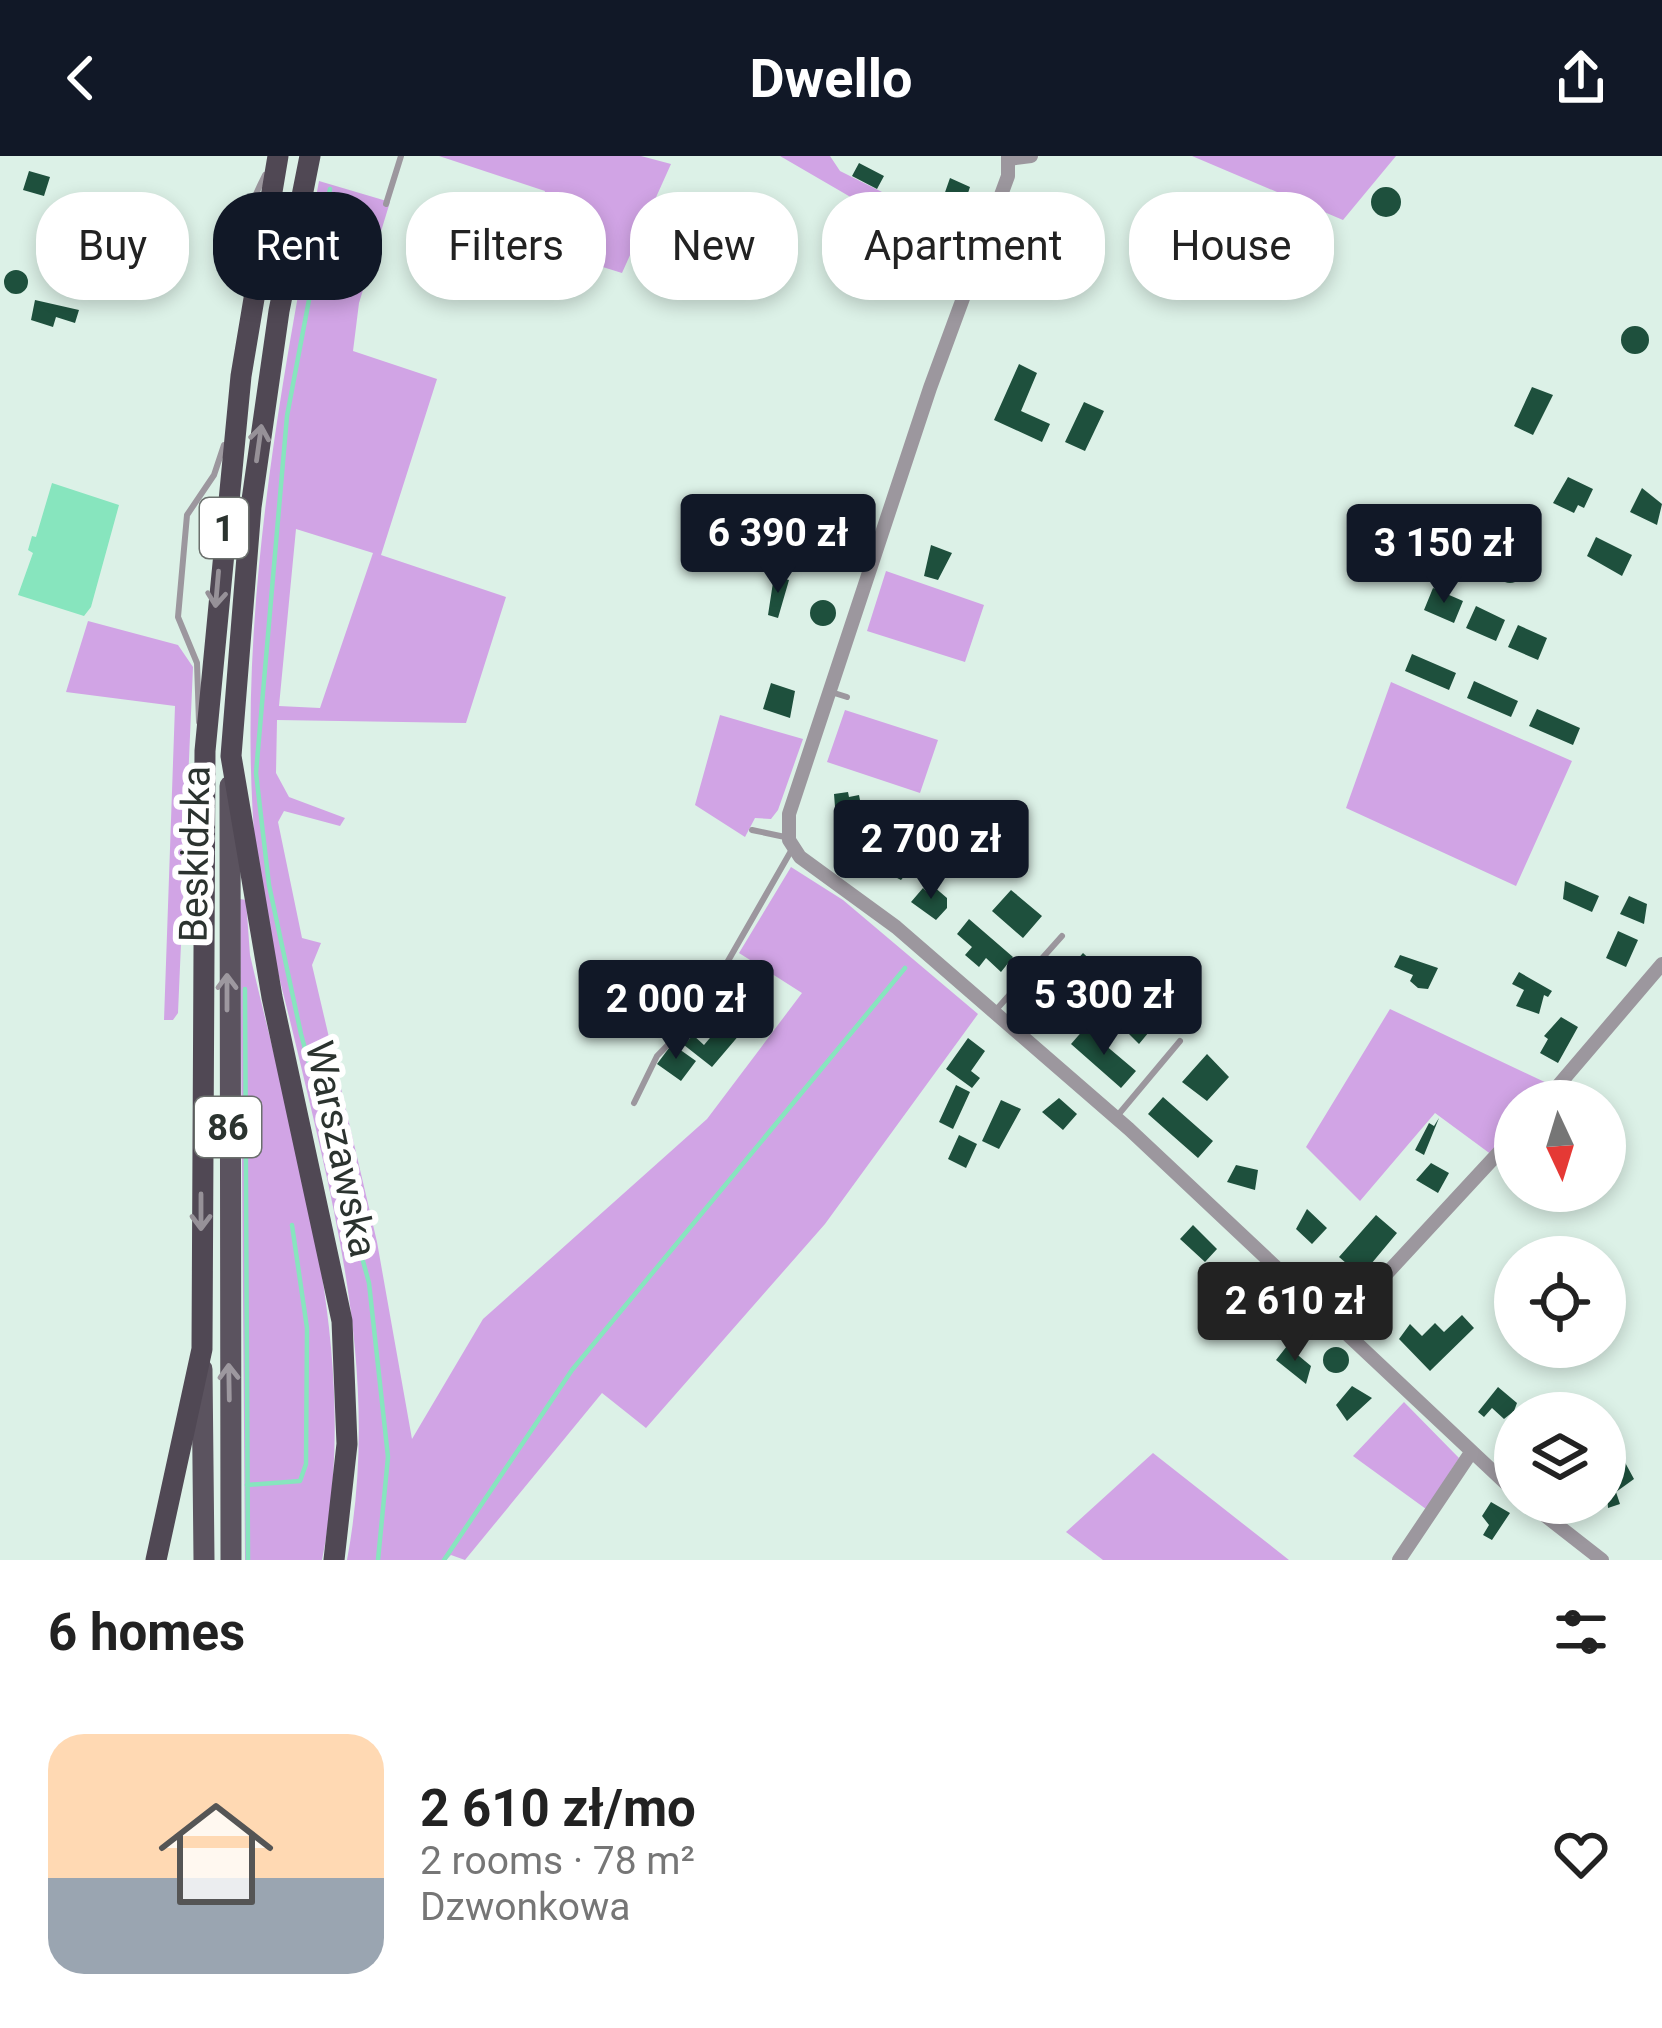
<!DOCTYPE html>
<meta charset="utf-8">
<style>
:root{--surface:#fff;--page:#f2f2f2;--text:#222;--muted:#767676;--line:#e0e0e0;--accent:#111827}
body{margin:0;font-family:Roboto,sans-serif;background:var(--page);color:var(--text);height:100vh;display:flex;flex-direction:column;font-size:45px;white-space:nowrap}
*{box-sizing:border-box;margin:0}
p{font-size:39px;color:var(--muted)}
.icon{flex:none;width:66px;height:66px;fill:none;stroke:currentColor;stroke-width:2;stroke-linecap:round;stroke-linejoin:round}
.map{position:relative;height:1404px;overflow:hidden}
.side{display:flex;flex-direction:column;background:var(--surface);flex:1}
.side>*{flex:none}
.top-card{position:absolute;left:36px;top:36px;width:1590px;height:108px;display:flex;gap:24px}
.needle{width:78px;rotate:176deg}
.tools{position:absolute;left:1494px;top:924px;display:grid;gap:24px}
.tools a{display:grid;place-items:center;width:132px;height:132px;border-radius:50%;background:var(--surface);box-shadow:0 6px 18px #0003;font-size:60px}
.price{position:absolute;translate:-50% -102px;padding:0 27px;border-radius:12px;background:var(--accent);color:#fff;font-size:39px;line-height:78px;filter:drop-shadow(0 3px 6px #0008)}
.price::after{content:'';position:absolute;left:50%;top:72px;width:36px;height:27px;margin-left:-18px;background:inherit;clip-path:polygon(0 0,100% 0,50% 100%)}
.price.active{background:#222;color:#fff}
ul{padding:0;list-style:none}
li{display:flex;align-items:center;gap:36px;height:300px;padding:0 48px}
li+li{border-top:3px solid var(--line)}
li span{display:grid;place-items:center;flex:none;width:336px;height:240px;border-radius:36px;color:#555}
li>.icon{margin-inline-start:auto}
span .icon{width:144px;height:144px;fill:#fffc;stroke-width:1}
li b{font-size:51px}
h2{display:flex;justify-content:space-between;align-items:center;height:144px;padding:0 48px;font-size:51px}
.tag{padding:0 42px;border-radius:48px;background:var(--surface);box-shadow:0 6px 18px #0003;font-size:42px;line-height:108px}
.tag.active{background:var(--accent);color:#fff}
header{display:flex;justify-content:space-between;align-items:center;height:156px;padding:0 48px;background:var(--accent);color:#fff;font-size:54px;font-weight:700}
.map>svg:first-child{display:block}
.green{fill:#d1a4e5;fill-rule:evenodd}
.water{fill:#87e5be}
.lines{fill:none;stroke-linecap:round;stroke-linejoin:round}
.stream{stroke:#87e5be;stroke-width:4.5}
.building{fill:#1e503d}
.service{stroke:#9c979e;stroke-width:6}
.minor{stroke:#9c979e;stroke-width:14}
.primary{stroke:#5b535f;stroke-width:21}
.trunk{stroke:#504854;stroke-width:21}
.oneway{stroke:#969198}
.oneway2{stroke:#9d989f}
.labels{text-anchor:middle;stroke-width:12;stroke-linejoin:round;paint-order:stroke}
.shield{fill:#fff;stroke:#6b706d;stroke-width:3}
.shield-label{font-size:36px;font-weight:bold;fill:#2b332f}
.street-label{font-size:39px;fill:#2b332f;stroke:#fff}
</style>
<header><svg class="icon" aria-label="back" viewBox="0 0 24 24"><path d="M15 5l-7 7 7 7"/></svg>Dwello<svg class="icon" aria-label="share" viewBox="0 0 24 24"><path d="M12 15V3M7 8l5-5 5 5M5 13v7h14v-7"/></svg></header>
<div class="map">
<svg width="1662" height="1404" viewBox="0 0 1662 1404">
<rect width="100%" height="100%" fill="#dcf1e7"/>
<!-- green -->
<path class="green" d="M439 0H641L671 8 622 117 532 89 545 35Z
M780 0H830L840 15 886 38 890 59 927 74 932 63 973 78 963 103 864 63 866 50Z
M1192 0H1396L1343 64Z
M319 25 390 46 359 147 353 195 437 223 381 399 506 441 466 567 277 564 276 617 289 641 345 662 340 670 284 655 278 666 302 782 321 787 312 809 377 1086 412 1283 483 1163 707 963 802 837 739 797 791 711 843 744 978 858 825 1068 646 1272 602 1237 465 1404 451 1399 446 1404H347C381 1222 335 1053 293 877 279 819 262 760 256 700 235 474 278 246 319 25ZM296 373 373 397 320 552 279 550Z
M886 415 984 449 965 506 867 475Z
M88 465 178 489 193 511 178 857 173 864H164L175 550 66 536Z
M1391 526 1572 605 1516 730 1346 652Z
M845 554 938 584 920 637 827 606Z
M720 559 803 583 778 654 771 663 755 662 745 681 695 649Z
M240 743 246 744 250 799C296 997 363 1200 322 1404H245Z
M1390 853 1551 929 1537 945H1515V971L1492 999 1435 957 1360 1045 1306 991Z
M1404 1246 1459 1302 1426 1353 1353 1300Z
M1153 1297 1289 1404H1103L1066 1376Z"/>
<!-- water -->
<path class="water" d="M52 327 119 349 91 451 84 460 18 439 33 397 28 394 32 380 36 381Z"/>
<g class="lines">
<!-- stream -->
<path class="stream" d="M330 33 287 260 256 617 269 729 301 878 369 1127 388 1301 378 1404
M245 833 248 1404
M247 1329 300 1325 306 1308 307 1172 292 1069
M444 1404 572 1214 905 812"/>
</g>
<!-- building -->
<path class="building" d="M859 7 884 20 877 33 852 20Z
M29 15 50 21 44 40 23 34Z
M950 22 970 31 964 49 943 42Z
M1371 46a15 15 0 1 1 30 0a15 15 0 1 1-30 0Z
M4 126a12 12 0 1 1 24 0a12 12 0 1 1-24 0Z
M35 144 79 154 75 167 56 161 53 171 31 164Z
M1621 184a14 14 0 1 1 28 0a14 14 0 1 1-28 0Z
M1019 208 1037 217 1021 255 1050 268 1042 286 994 264Z
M1532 231 1553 239 1533 279 1514 270Z
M1084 246 1104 255 1085 295 1065 286Z
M1568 321 1593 333 1584 352 1578 349 1574 357 1553 347Z
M1642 332 1662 348 1657 369 1630 356Z
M1456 368 1477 381 1465 405 1442 397Z
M1596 381 1632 399 1622 420 1587 400Z
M931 389 952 397 938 424 924 420Z
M1497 414a13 13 0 1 1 26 0a13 13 0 1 1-26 0Z
M774 420 789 424 778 462 768 459Z
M1433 432 1463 445 1454 467 1424 454Z
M810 457a13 13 0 1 1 26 0a13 13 0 1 1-26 0Z
M1476 450 1505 464 1496 485 1466 472Z
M1518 469 1547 482 1538 504 1508 491Z
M1412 498 1456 517 1449 534 1405 515Z
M1474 525 1518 545 1511 561 1467 542Z
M771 527 795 535 790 562 763 553Z
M1537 553 1580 572 1573 589 1529 570Z
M848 636 849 641 859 639 862 654 836 664 834 638Z
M899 693 915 707 901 724 874 710 887 694 893 700Z
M1565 725 1599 740 1592 756 1563 743Z
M933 730 947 742V752L936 764 911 746 923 732 928 737Z
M1011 734 1042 760 1023 782 992 755Z
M1629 740 1647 748 1644 768 1620 758Z
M969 763 1013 801 1001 816 986 802 979 811 965 799 972 791 957 778Z
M1618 775 1638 784 1626 811 1606 802Z
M1083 797 1098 811 1097 818 1049 868 1033 854 1040 847 1033 841 1045 828 1051 833 1064 819 1058 813 1070 800 1076 805Z
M1400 799 1438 812 1428 833 1418 832 1410 825 1413 819 1394 811Z
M646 811 695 840 688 851 658 832 634 873 617 863Z
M1519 816 1552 835 1548 841 1544 839 1539 858 1516 850 1524 834 1512 828Z
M728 817 748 828 743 851 731 850 717 838Z
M1138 840 1163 859 1139 888 1116 865Z
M731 857 746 871 712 911 684 889 693 879 704 889Z
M1561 861 1578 871 1558 907 1540 897 1548 883 1544 880Z
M1085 872 1136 915 1121 932 1071 888Z
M968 882 985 895 971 915 980 922 972 932 946 913Z
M672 888 696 905 681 925 657 908Z
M1207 898 1229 921 1207 945 1182 926Z
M956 929 970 936 953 973 939 966Z
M1163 941 1213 985 1198 1002 1148 958Z
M1059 942 1077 958 1063 974 1042 956Z
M1001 944 1021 953 999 993 982 985Z
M1439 962 1424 999 1415 994 1429 967 1434 970Z
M959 979 977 988 966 1012 948 1003Z
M1431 1007 1449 1017 1438 1037 1416 1024Z
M1236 1009 1258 1014 1255 1034 1227 1026Z
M1307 1053 1327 1072 1312 1088 1296 1073Z
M1376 1059 1397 1077 1361 1120 1339 1101Z
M1193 1069 1217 1093 1205 1106 1180 1083Z
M1237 1117 1265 1142 1249 1159 1227 1127Z
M1462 1159 1474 1172 1430 1215 1399 1183 1410 1168 1422 1180 1435 1167 1444 1176Z
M1287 1190 1311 1210 1306 1228 1276 1204Z
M1323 1204a13 13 0 1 1 26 0a13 13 0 1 1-26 0Z
M1352 1230 1372 1242 1347 1265 1336 1249Z
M1498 1231 1517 1247 1514 1255 1504 1263 1492 1252 1484 1261 1478 1256Z
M1621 1299 1634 1323 1616 1336 1620 1348 1608 1352 1605 1310Z
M1491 1346 1510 1357 1492 1384 1483 1379 1489 1369 1482 1360Z"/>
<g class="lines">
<!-- service -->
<path class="service" d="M386 48 401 0
M246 137C230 96 246 57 265 19
M831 536 847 541
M199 566 197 507 178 461 187 359 214 319 224 289
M752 674 785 681
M995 855 1062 780
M634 947 657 900 697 859 791 695
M1118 959 1180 885"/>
<!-- minor -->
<path class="minor" d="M1008 0V20L930 232 789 658V684L800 701 896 771 1129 973 1515 1336
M1009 3 1031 0
M1545 945 1662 808
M1340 1168 1515 979
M1529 1347 1602 1404
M1399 1404 1470 1298"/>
<!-- primary -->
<path class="primary" d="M230 630 231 1404
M202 1213 204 1404"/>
<!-- trunk -->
<path class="trunk" d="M310 0 279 155 251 351 231 600 272 841 342 1165 347 1288 334 1404
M156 1404 202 1193 205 595 241 220 278 0"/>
</g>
<!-- one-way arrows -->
<defs><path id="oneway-shaft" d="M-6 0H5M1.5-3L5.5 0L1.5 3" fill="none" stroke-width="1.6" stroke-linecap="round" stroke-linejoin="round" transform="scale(3)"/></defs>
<g class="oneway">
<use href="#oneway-shaft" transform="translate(259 287) rotate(-82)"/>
<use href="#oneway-shaft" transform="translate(217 433) rotate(95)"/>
<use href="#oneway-shaft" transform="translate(201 1056) rotate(90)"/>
</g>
<g class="oneway2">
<use href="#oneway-shaft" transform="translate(227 836) rotate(-90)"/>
<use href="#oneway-shaft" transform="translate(229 1226) rotate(-91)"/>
</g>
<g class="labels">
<!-- shield labels -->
<g class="shield">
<rect x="200" y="342" width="48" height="60" rx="9"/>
<rect x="195" y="941" width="66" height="60" rx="9"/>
</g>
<g class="shield-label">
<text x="224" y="385">1</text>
<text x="228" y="984">86</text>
</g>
<!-- street labels -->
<g class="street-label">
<text transform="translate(194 698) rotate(-89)" y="14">Beskidzka</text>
<text transform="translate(342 993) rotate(78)" y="14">Warszawska</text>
</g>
</g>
</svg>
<div class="tools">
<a><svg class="needle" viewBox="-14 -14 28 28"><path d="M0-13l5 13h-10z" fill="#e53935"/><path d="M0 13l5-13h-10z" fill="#767676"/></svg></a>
<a><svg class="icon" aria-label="locate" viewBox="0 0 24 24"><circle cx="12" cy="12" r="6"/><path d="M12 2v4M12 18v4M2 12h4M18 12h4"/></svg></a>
<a><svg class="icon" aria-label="layers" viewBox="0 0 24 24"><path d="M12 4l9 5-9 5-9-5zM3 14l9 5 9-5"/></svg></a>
</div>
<b class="price" style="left:778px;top:440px">6 390 zł</b>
<b class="price" style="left:1444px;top:450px">3 150 zł</b>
<b class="price" style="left:931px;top:746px">2 700 zł</b>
<b class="price" style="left:1104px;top:902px">5 300 zł</b>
<b class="price" style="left:676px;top:906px">2 000 zł</b>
<b class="price active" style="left:1295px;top:1208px">2 610 zł</b>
<div class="top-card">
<a class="tag">Buy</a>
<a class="tag active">Rent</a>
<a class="tag">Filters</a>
<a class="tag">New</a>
<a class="tag">Apartment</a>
<a class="tag">House</a>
</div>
</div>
<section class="side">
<h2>6 homes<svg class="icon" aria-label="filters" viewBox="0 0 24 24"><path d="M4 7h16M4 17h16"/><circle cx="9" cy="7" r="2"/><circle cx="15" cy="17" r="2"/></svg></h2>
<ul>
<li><span style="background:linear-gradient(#ffd9b3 60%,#9aa5b1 0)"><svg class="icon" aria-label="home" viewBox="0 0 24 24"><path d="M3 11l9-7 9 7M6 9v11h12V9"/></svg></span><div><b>2 610 zł/mo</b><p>2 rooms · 78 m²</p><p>Dzwonkowa</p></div><svg class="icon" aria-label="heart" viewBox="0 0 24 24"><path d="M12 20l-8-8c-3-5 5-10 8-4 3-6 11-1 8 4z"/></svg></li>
</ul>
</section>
